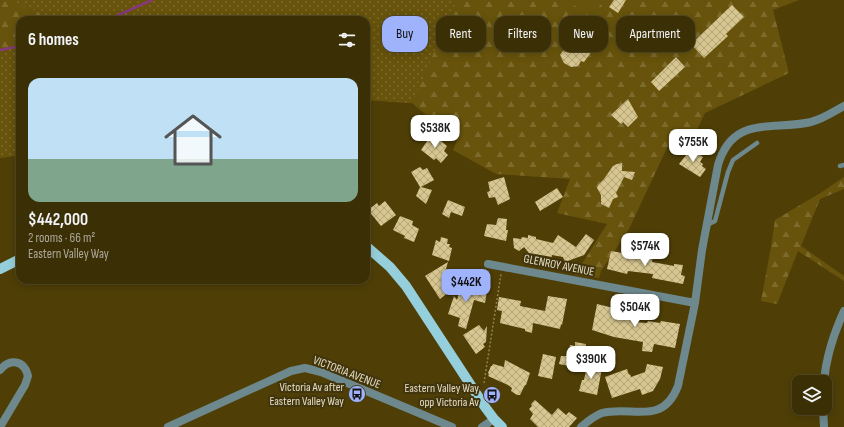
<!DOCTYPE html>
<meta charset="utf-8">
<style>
:root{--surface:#3b2f05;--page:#42370f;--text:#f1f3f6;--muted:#aca99a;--line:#544a27;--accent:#9fb3fd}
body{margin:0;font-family:"Sofia Sans Condensed",sans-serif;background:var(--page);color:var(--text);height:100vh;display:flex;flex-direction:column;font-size:15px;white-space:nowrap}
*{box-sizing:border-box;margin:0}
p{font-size:13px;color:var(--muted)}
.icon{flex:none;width:22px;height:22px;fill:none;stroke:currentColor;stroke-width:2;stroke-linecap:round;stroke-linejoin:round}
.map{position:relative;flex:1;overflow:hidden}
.panel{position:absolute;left:16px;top:16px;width:354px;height:268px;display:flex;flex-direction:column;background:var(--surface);border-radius:12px;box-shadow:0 2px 10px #0003,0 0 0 1px var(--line)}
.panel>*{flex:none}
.guide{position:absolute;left:382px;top:16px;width:380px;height:36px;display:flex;gap:8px}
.buttons{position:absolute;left:792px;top:375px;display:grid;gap:8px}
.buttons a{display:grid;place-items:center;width:40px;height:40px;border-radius:8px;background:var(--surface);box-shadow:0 2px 10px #0003,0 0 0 1px var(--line);font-size:20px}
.price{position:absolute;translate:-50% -34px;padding:0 9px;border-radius:8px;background:#fff;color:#222;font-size:13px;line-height:26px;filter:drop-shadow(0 1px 2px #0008)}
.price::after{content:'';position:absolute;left:50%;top:24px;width:12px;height:9px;margin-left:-6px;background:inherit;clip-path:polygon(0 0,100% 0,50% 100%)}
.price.current{background:var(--accent);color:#111}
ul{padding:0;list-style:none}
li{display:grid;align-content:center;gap:8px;height:212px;padding:0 12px}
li+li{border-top:1px solid var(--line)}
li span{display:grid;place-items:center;height:124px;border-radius:12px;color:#555}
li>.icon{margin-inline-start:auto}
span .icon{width:72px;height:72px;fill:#fffc;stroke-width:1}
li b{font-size:17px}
h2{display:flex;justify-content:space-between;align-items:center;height:48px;padding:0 12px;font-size:17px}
.tag{padding:0 14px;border-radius:12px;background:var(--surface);box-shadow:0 2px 10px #0003,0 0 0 1px var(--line);font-size:14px;line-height:36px}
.tag.current{background:var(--accent);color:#111}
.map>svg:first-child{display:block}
.forest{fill:url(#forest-firs)}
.park{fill:url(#park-dots)}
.pitch{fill:#67530b}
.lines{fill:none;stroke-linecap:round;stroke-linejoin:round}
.stream{stroke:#86387e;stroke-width:2.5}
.building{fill:url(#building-cross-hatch)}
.path{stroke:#8e8156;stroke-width:1.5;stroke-dasharray:2 2;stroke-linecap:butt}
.service{stroke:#6d898e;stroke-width:4.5}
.minor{stroke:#6d898e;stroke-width:8}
.tertiary{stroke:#6d898e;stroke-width:8}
.primary{stroke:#95cfdb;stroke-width:10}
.labels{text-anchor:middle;stroke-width:4;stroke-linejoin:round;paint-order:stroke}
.street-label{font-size:12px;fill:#e4dcc2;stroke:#41350e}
.poi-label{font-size:12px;fill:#e4dcc2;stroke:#41350e;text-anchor:end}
</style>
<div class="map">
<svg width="844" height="427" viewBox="0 0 844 427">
<defs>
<pattern id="forest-firs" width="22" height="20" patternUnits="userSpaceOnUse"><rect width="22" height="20" fill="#67530b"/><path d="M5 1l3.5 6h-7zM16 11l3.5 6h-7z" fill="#7d6b2d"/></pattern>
<pattern id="park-dots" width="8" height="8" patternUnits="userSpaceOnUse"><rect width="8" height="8" fill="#67530b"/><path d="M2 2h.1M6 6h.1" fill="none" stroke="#7d6b2d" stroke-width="1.8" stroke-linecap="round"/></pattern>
<pattern id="building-cross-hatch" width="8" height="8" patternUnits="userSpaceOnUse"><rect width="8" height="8" fill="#d7c690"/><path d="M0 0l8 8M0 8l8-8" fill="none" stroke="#b2a57a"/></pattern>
</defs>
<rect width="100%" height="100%" fill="#4f3f07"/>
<!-- forest -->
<path class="forest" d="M0 0H799L773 10 789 73 705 113 689 146 672 137 629 229 601 271 599 278 575 275 607 224 557 213 570 179 496 174 453 150 457 141 412 103 366 100V20H20V155L0 158Z
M844 177V189L820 199 801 246 844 276V281L798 251 777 304 761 301 771 247 775 220 822 192Z"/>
<!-- park -->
<path class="park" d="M8 0H457L412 103 366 100V20H59Z
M20 46V155L0 158V50Z"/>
<!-- pitch -->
<path class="pitch" d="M567 0H604L591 17Z"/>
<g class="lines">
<!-- stream -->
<path class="stream" d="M107 20 152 0
M0 50 20 46"/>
</g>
<!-- building -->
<path class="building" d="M614 0H626L618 13 609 7Z
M732 5 744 17 726 34 728 36 704 58 691 44Z
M578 30 598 43 584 62 581 61 578 66 571 67 564 63 560 55Z
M676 57 685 67 659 91 651 82Z
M628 99 638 117 628 127 623 122 621 124 611 115Z
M435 136 447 146 444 151 448 155 441 163 436 158 434 160 421 150 430 137 432 138Z
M691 149 703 157 700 162 703 164 702 166 706 169 700 177 679 164Z
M622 163V171L635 172 632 180 624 177 616 193 618 197 613 199 609 208 601 204V195L597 188 598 185 604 179 613 166 617 164Z
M420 167 423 170 427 168 434 180 421 187 432 190 426 204 416 196 420 187 411 172Z
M504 177 510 199 498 205 495 197 489 198 487 192 490 191 488 182Z
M557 188 563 197 540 211 535 202Z
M448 200 465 207 462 216 451 212 449 218 442 214Z
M385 201 396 215 381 226 368 210 377 203 379 206Z
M400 216 413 221 412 225 419 229 414 242 404 238 405 236 393 230Z
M498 218 507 219 506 230H508L506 241 484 236 487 224 496 225Z
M586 234 594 240 584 255 565 262 563 257 552 255V257L529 253 524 247 519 251 514 248 513 238 521 239 522 237 528 238V235L536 237V239L553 243 558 235 576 247Z
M441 237 448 239 447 244H450L449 247 452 248 449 261 432 255 436 240 440 242Z
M611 251 634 255V252L653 256 652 262 674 266V264L683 265 681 275 685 276 683 284 652 278 653 274 628 271 627 274 607 269Z
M448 262 446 269 450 270 446 286 450 291 440 299 425 276Z
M462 282 487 291 485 303 474 300 466 329 458 326 460 318 448 314 454 296 457 300Z
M548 296 567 299 562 325 561 324 560 329 533 323 532 333 525 331V329L500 323 502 311 497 310 499 297 521 301 520 306 545 311Z
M597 304 630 312 631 310 637 312 635 322 647 323 648 321 660 323 661 321 680 324 675 348 654 344 652 352 642 351 643 342 614 337 592 330Z
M479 325 484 331 487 326 486 342 483 344 485 347 476 354 463 335Z
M575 342 586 344 582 365H575L574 367 559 364 561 356H568L570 345 575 346Z
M543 354 556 357 552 379 538 376Z
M505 360 530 373 526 385H525L520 395H517L511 391 512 388 508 385 488 376 489 374 488 373 491 366H492L493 364 504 367Z
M647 364 663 367 660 379 653 391 642 395 640 389 612 398 605 377 627 369 629 375 630 374 631 377 645 372Z
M587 365 602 368 597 395 579 391 582 380H584Z
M535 400 552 415 558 408 566 415 569 412 577 418 569 427H538L530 419 533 414 529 409 532 406 531 404Z"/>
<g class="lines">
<!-- path -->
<path class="path" d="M484 383 501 274"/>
<!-- service -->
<path class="service" d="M840 166 844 165
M707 225 715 221 728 172 733 160 757 143"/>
<!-- minor -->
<path class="minor" d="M488 264 695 303
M0 370C10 358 24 360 28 376L25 385 0 427
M824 382C826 357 834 333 844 311
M823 408 824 427
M581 427C588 421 594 416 602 413 632 405 662 427 678 386L695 303 702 250 718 165C733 115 771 131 811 122 823 119 833 112 844 106"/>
<!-- tertiary -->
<path class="tertiary" d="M168 427 291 371 305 368 321 372 452 427
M482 427 494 419"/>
<!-- primary -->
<path class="primary" d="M366 246 390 267 406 286 485 407 494 419 502 427
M0 269 20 259"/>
</g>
<!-- icons -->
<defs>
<g id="bus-disc" transform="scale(0.9)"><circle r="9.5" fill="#9fb3fd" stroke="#41350e"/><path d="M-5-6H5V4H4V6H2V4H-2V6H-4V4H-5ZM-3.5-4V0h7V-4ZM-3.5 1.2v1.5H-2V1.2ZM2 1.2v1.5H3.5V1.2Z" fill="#111"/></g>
</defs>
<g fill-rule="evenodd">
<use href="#bus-disc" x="357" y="394"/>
<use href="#bus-disc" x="492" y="395"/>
</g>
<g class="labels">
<!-- street labels -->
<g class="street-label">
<text transform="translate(559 265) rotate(11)" y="4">GLENROY AVENUE</text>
<text transform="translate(347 372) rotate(21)" y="4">VICTORIA AVENUE</text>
</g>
<!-- poi labels -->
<g class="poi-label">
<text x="344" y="391">Victoria Av after<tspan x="344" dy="14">Eastern Valley Way</tspan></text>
<text x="479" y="392">Eastern Valley Way<tspan x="479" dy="14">opp Victoria Av</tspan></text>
</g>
</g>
</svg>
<div class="buttons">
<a><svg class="icon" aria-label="layers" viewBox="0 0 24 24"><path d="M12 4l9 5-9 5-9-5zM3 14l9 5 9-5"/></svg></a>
</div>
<b class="price" style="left:435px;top:149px">$538K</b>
<b class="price" style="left:693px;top:163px">$755K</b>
<b class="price" style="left:645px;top:267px">$574K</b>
<b class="price current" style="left:466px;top:303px">$442K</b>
<b class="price" style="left:635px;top:328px">$504K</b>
<b class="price" style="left:591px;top:380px">$390K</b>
<div class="guide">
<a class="tag current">Buy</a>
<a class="tag">Rent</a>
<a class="tag">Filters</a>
<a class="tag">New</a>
<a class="tag">Apartment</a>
</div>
<section class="panel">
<h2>6 homes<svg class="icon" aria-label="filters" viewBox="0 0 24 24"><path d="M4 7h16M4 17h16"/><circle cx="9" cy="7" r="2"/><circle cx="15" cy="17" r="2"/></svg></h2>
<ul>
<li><span style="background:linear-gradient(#bfe0f5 65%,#7fa58c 0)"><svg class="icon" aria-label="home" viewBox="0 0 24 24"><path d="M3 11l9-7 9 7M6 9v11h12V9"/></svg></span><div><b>$442,000</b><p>2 rooms · 66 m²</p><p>Eastern Valley Way</p></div></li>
</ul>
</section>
</div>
